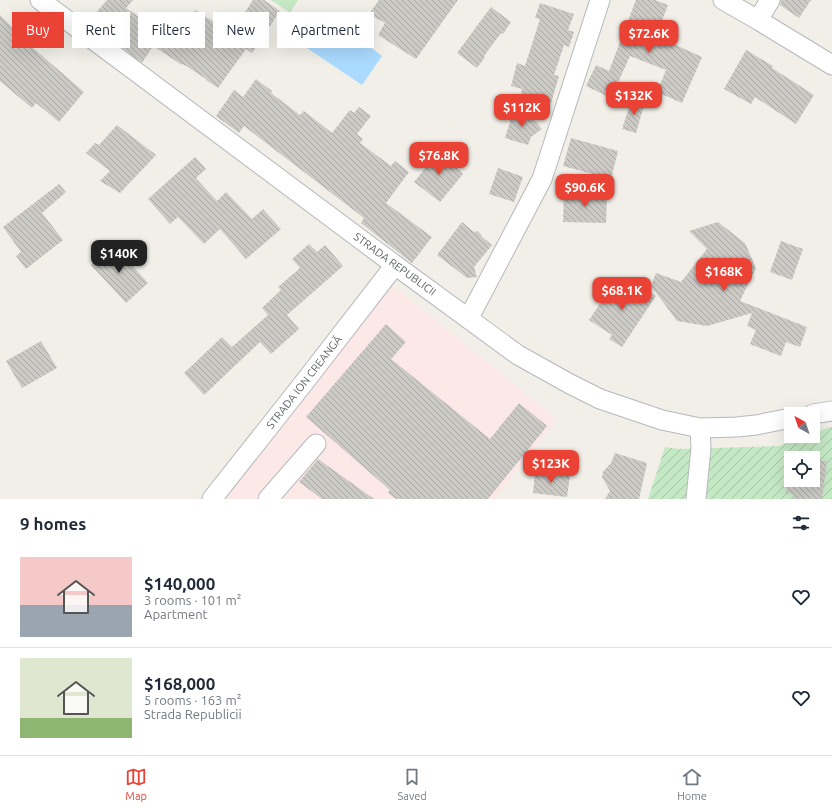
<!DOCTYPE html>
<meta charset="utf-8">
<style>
:root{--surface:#fff;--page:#f2f2f3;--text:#1f2937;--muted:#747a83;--line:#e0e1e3;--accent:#ea4335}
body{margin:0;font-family:Ubuntu,sans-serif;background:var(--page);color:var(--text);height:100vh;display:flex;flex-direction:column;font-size:15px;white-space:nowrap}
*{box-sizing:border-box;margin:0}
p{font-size:13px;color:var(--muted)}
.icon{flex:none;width:22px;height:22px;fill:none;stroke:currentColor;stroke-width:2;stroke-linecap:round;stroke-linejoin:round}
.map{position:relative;height:499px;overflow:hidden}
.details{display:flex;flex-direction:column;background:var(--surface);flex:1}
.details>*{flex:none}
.guide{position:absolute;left:12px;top:12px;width:400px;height:36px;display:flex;gap:8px}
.needle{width:26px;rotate:320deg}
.fabs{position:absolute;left:784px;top:407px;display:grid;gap:8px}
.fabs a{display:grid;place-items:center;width:36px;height:36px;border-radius:0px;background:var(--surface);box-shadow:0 4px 16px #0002;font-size:20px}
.price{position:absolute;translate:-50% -34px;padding:0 9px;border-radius:8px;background:var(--accent);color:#fff;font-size:13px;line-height:26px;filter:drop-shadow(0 1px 2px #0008)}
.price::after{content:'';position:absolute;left:50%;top:24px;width:12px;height:9px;margin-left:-6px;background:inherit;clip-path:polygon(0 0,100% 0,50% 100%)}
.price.on{background:#222;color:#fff}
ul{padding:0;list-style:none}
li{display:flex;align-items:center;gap:12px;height:100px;padding:0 20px}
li+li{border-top:1px solid var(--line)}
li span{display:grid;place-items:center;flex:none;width:112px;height:80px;border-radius:0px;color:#555}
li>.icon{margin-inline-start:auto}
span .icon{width:48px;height:48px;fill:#fffc;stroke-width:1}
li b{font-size:17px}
h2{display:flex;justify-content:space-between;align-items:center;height:48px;padding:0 20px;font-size:17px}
.chip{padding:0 14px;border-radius:0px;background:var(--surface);box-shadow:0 4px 16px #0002;font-size:14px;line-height:36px}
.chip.on{background:var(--accent);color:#fff}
.menu{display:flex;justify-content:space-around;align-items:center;height:56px;border-top:1px solid var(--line);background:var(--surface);font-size:11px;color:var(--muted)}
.menu a{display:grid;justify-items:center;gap:2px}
.menu .on{color:var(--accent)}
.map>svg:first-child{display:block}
.medical{fill:#fce8e6}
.grass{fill:#c5e8c5}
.garden{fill:url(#garden-furrows);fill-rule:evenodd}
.water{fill:#aadaff}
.building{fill:url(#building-back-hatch)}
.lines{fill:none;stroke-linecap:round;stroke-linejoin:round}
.minor-casing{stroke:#b5b8bc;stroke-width:21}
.minor{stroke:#fff;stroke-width:19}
.labels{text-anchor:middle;stroke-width:3;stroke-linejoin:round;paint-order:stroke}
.street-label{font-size:11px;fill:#5f6368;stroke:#fff}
</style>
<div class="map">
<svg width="832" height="499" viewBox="0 0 832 499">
<defs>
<pattern id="garden-furrows" width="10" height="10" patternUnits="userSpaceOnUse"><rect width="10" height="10" fill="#c5e8c5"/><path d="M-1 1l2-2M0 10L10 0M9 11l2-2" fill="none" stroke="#a3c0a4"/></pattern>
<pattern id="building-back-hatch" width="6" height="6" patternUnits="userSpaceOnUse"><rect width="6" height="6" fill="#cccac5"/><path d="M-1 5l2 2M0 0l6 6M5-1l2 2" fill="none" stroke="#a9a8a4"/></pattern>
</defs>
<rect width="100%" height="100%" fill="#f1efe8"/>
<!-- medical -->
<path class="medical" d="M393 286 557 419 495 499H218Z"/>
<!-- grass -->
<path class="grass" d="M271 0H298L290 13Z"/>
<!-- garden -->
<path class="garden" d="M830 427H832V499H648L665 447 679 449 779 446 806 436H813V433ZM791 458H813V480H791Z"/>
<!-- water -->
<path class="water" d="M329 16 382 56 362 85 307 48Z"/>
<!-- building -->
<path class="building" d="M107 0H133L126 8 173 40 195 10 231 33 253 0H264L280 11 252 53 246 49 218 88 206 80V79L183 64 182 65 153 46 142 63 88 22Z
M379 0H458L416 59 378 35 385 23 369 14Z
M636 0H655L668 5 656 36 702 57 682 103 657 92 666 70 630 56 611 98 586 86 596 65 609 71Z
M781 0H811L799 18 780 5Z
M540 3 574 14 568 30 574 32 569 47 564 45 554 75 559 76 551 103 521 94 522 89 511 86 517 63 525 66 540 19 535 18Z
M491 7 511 22 503 34 501 33 484 56 485 57 477 68 457 53Z
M0 15 19 34 18 35 84 92 59 122 36 103 32 108 0 81Z
M746 50 773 66 772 68 814 95 796 124 755 97 751 104 724 89Z
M256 79 272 91 271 93 300 115 304 111 332 133 350 110 354 113 359 107 371 116 357 134 363 139 360 143 391 166 395 161 409 172 386 203 432 237 412 263 361 223 364 218 244 126 239 133 216 116 234 90 243 97Z
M632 98 645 102 636 133 622 129Z
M517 106 537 123 542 129 531 137 528 145 505 138 512 115H514Z
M117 125 156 155 120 193 100 181 110 171 86 153 95 143 99 145Z
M571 138 618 151 611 179 563 166Z
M440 150 460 166 457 169 463 174 440 202 414 182Z
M195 157 206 169 196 178 217 201 226 192 252 219 263 209 281 229 246 259 220 229 204 244 178 217 170 224 148 199Z
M498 168 523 177 514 202 489 194Z
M59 184 66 192 42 213 63 240 26 269 16 256 21 252 3 227Z
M564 194 607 195 606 223 563 222Z
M462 222 474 232 477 231 481 235 482 237 492 245 474 267 477 277 467 278 437 255Z
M718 222 745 243 756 268 740 301 807 327 800 347 786 342 781 356 750 344 756 330 747 326 752 313 707 326 677 321 651 286 656 273 681 282 707 249 689 231Z
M781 241 803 249 792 280 770 272Z
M113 244 148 283 126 303 91 265Z
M309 244 317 252 325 245 343 266 287 315 299 329 271 354 260 342 204 395 184 373 222 337 232 347 268 315 262 308 281 290 278 287 300 268 292 259Z
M616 280 634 292 639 285 656 296 622 347 609 339 612 335 589 320Z
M386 324 406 342 391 359 490 439 519 403 547 426 488 499H396L388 493 390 490 306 417Z
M41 341 57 368 22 388 6 361Z
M615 453 647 463 639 499H605L610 491 602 477 603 472 611 463Z
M790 457 800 458H791V480H813V460L827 461 822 499H793V494L786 493Z
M318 459 374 499H322L299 482Z
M535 472 570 476 567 497 533 493Z"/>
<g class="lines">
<!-- minor casing -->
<g class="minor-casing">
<path id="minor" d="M40 0 395 265 518 355 570 384 600 399 662 420 700 428 737 427 756 425 791 418
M723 0 758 20 832 65
M758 20 770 0
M468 318 473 310 542 179 600 0
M813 414 832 411
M212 499 306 380 395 265
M268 499 316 444
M696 499 701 448 700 428"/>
</g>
<!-- minor -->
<use href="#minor" class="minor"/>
</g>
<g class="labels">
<!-- street labels -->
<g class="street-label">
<text transform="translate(395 264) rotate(36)" y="4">STRADA REPUBLICII</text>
<text transform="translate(304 382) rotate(-52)" y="4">STRADA ION CREANGĂ</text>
</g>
</g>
</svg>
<div class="fabs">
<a><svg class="needle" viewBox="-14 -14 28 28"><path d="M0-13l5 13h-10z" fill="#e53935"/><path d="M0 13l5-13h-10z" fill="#747a83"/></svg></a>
<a><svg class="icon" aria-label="locate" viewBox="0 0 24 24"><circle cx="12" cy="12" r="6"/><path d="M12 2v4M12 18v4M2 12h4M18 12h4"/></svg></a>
</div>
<b class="price" style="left:649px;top:54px">$72.6K</b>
<b class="price" style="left:634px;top:116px">$132K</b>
<b class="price" style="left:522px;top:128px">$112K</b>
<b class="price" style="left:439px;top:176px">$76.8K</b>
<b class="price" style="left:585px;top:208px">$90.6K</b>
<b class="price on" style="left:119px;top:274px">$140K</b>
<b class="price" style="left:724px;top:292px">$168K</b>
<b class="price" style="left:622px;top:311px">$68.1K</b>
<b class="price" style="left:551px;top:484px">$123K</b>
<div class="guide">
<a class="chip on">Buy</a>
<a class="chip">Rent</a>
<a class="chip">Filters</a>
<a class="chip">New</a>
<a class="chip">Apartment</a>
</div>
</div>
<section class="details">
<h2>9 homes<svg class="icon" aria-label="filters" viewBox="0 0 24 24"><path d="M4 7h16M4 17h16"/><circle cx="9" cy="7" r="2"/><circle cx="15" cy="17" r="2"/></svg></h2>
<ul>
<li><span style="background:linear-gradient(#f6c9c9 60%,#9aa5b1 0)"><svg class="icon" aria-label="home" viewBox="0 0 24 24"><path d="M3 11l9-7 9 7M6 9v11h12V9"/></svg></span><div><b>$140,000</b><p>3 rooms · 101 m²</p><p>Apartment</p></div><svg class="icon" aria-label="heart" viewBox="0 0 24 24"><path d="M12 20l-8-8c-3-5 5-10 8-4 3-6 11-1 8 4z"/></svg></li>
<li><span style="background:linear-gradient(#dfe7d0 75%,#8fb573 0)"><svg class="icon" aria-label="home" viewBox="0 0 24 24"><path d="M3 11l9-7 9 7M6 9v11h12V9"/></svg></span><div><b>$168,000</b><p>5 rooms · 163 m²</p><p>Strada Republicii</p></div><svg class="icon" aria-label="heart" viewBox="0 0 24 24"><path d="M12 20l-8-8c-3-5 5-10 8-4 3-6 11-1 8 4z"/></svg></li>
</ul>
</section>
<nav class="menu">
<a class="on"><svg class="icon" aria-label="map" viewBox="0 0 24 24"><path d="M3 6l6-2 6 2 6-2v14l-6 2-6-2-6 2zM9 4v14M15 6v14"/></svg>Map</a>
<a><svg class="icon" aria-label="saved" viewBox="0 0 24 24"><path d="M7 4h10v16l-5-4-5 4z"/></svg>Saved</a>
<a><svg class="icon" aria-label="home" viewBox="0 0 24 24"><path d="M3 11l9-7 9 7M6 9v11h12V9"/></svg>Home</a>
</nav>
